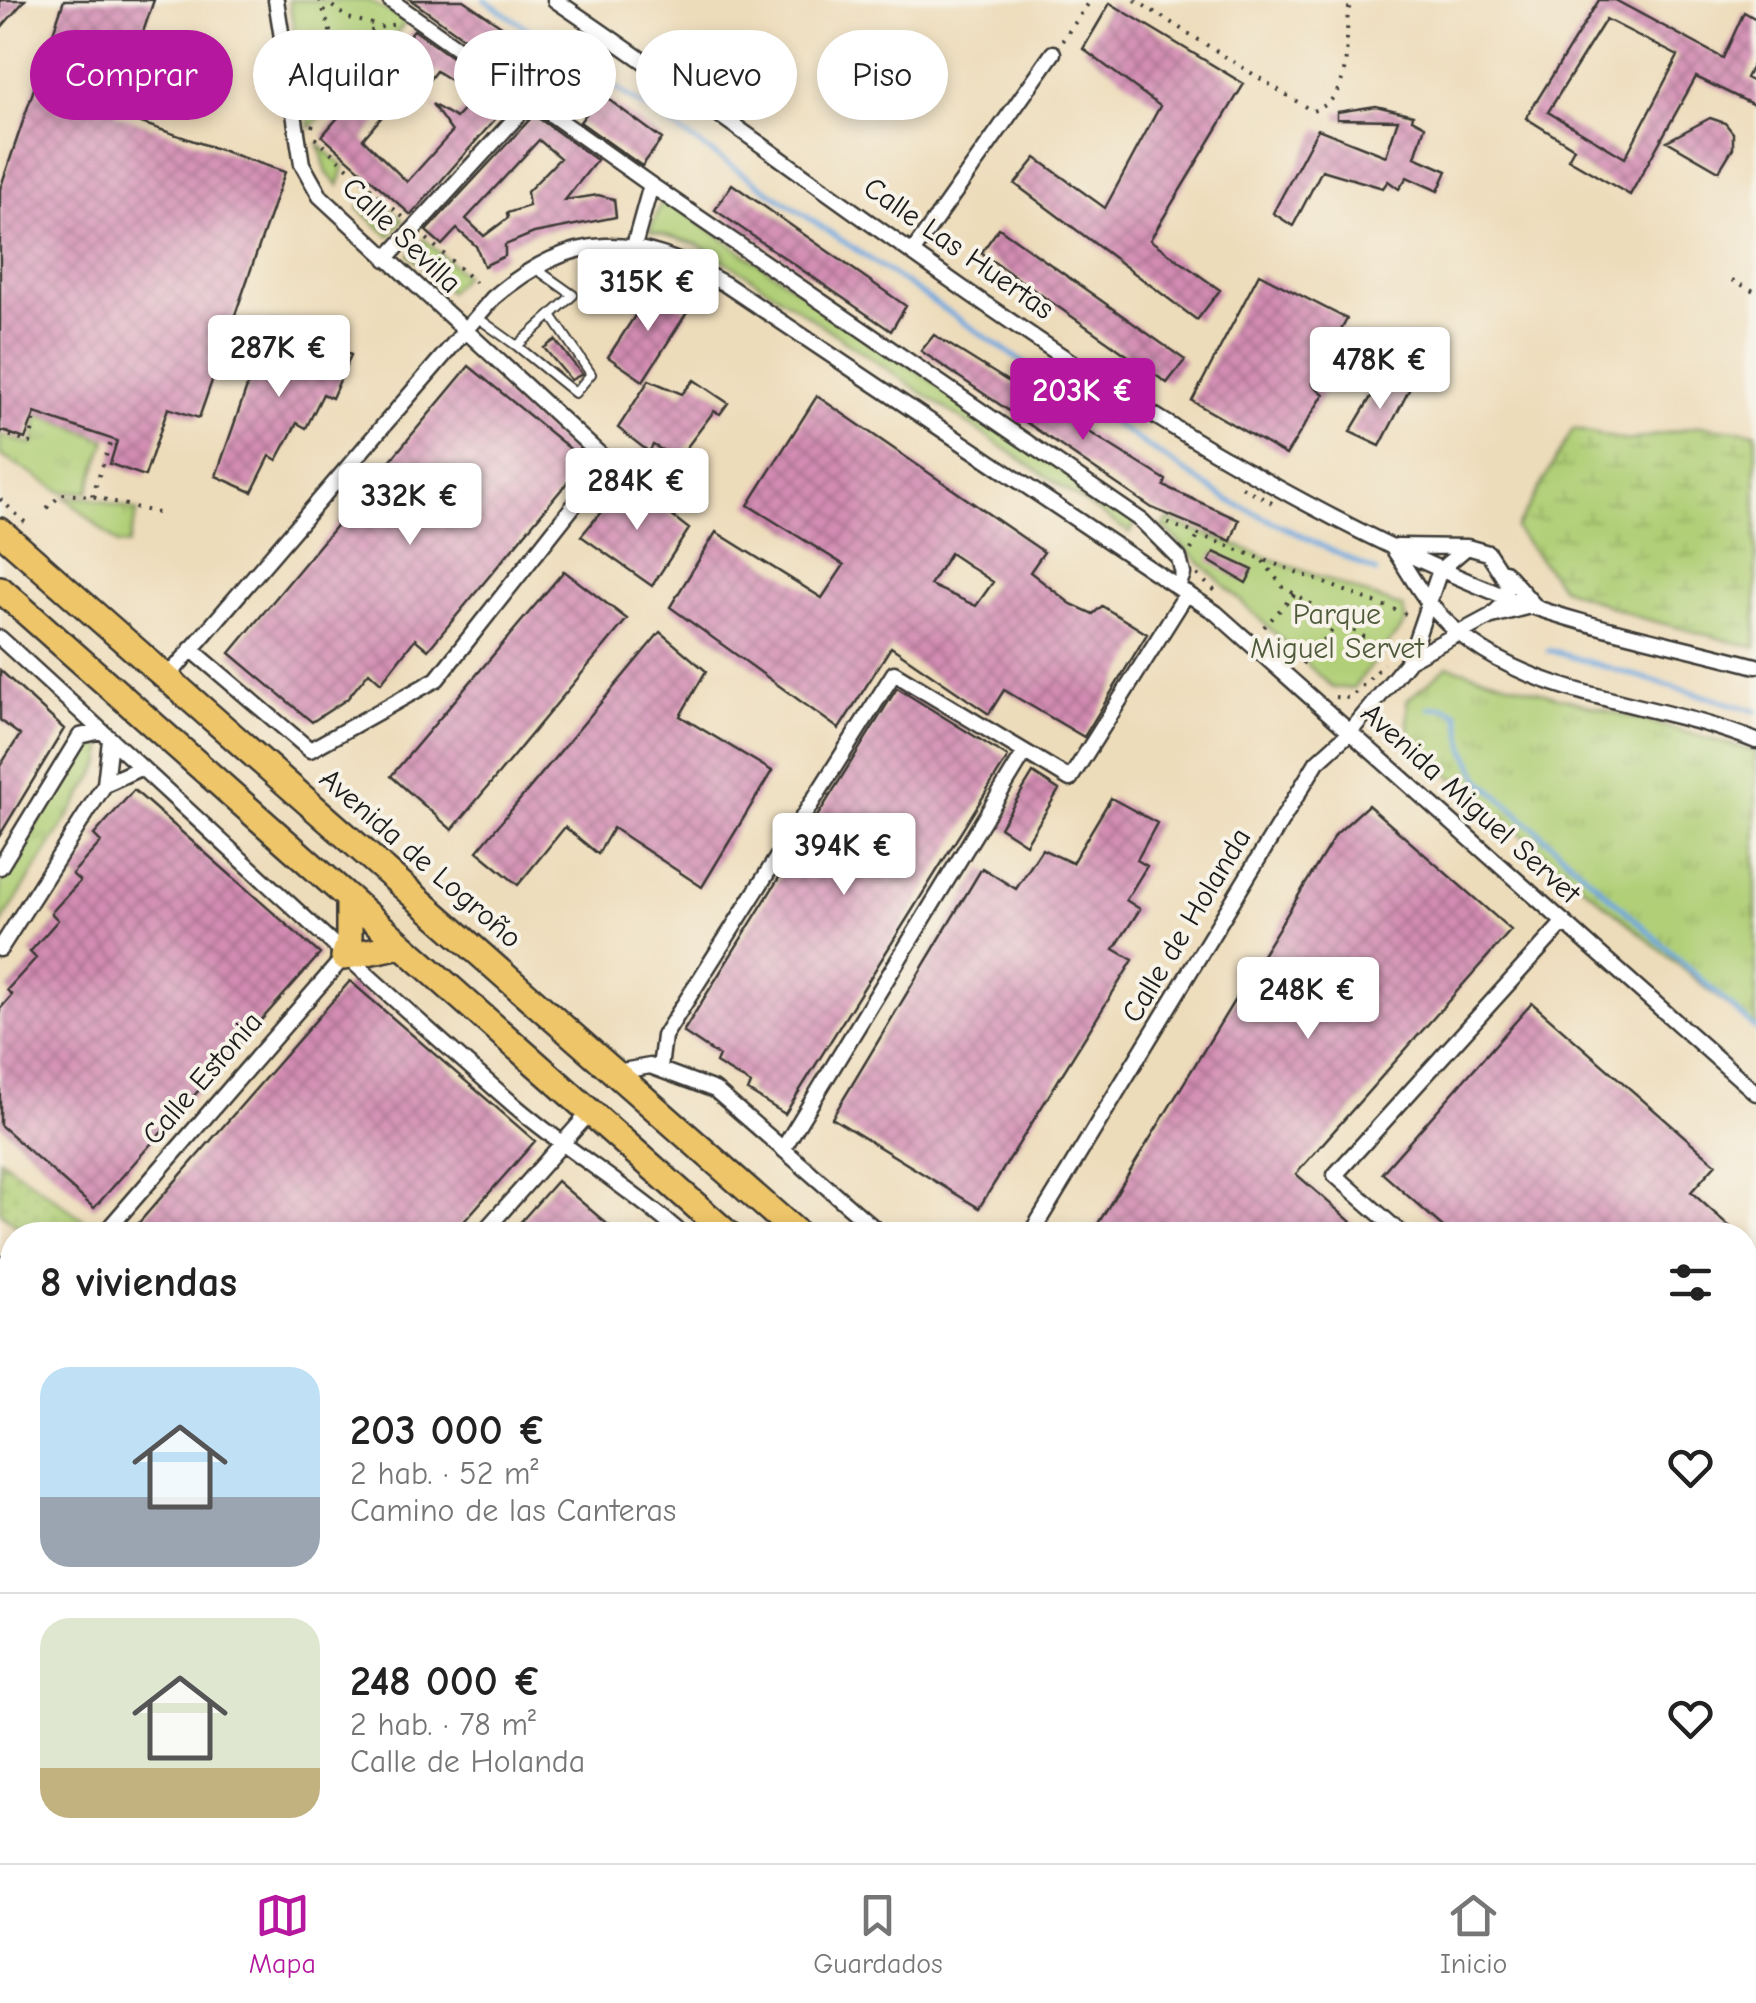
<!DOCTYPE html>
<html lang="es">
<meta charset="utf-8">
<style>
:root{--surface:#fff;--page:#f6f6f6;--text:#222;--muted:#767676;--line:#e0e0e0;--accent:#b5179e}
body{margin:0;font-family:"Comic Neue",sans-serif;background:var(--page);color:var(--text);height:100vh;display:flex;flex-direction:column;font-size:38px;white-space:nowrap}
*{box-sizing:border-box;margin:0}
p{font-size:32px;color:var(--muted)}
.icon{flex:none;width:55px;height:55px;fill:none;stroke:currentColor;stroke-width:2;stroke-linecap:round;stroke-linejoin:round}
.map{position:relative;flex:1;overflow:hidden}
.details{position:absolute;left:0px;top:1222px;width:1758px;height:642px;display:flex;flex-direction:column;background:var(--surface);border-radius:40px 40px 0 0;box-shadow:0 5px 15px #0003}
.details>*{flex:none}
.guide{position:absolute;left:30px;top:30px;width:1000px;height:90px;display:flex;gap:20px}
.price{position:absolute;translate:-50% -85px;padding:0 22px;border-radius:10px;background:#fff;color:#222;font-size:32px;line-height:65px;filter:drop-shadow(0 2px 5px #0008)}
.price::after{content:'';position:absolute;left:50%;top:60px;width:30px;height:22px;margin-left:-15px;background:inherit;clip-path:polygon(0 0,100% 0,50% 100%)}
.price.on{background:var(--accent);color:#fff}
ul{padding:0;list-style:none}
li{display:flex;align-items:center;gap:30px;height:250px;padding:0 40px}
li+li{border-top:2px solid var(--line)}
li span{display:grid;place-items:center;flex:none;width:280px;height:200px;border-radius:30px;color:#555}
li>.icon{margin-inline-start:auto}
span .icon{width:120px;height:120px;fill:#fffc;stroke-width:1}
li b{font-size:42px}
h2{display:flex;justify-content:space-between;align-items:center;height:120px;padding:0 40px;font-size:42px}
.pill{padding:0 35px;border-radius:45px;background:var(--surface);box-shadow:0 5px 15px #0003;font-size:35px;line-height:90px}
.pill.on{background:var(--accent);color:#fff}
.tabs{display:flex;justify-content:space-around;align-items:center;height:140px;border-top:2px solid var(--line);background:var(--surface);font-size:28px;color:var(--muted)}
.tabs a{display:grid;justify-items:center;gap:5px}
.tabs .on{color:var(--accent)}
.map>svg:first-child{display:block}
.grass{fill:url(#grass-tufts);stroke:#66764a;stroke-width:2.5}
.wetland{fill:url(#wetland-marsh);stroke:#66764a;stroke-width:2.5}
.park{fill:#b0cf77;stroke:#66764a;stroke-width:2.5}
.garden{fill:url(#garden-dots);stroke:#66764a;stroke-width:2.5}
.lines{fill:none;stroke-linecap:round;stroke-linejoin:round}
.stream{stroke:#70a7de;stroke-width:5}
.building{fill:url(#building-cross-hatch);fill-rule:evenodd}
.lane-casing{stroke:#3b3934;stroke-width:12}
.street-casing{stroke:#3b3934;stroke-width:19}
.highway-casing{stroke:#3b3934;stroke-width:30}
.path{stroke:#3b3934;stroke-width:4;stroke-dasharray:2.5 8;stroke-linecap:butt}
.lane{stroke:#fff;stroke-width:8}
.street{stroke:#fff;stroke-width:14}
.highway{stroke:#eec569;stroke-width:25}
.labels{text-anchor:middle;stroke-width:8;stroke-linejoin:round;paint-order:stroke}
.street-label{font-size:30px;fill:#1c1c1c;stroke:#f7f3e8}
.park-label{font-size:30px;fill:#505b3c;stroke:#f7f3e8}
</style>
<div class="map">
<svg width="1756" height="1863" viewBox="0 0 1756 1863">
<defs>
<pattern id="grass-tufts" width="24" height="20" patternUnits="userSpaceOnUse" patternTransform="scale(2.5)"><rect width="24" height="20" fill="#b0cf77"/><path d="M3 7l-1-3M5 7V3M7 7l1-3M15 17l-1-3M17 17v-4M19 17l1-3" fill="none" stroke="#97b166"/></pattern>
<pattern id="wetland-marsh" width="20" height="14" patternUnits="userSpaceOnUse" patternTransform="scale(2.5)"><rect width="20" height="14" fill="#b0cf77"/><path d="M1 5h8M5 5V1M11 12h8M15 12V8" fill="none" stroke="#97b166"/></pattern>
<pattern id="garden-dots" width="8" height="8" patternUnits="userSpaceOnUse" patternTransform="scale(2.5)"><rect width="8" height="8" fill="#b0cf77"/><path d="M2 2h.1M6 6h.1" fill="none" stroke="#97b166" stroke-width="1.8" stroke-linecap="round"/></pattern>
<pattern id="building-cross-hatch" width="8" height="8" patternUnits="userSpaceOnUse" patternTransform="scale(2.5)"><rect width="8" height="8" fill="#d38cb3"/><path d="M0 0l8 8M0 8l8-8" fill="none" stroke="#aa7291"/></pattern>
</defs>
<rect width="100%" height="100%" fill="#f7f3e8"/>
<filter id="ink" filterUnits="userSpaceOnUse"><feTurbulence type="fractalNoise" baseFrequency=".01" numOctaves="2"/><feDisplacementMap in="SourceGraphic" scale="20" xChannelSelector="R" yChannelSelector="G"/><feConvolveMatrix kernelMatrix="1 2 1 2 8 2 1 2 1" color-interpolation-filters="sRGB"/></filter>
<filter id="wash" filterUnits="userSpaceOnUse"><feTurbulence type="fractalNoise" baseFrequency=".0048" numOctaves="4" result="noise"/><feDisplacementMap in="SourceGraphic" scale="40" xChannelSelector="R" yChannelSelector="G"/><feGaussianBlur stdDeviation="2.25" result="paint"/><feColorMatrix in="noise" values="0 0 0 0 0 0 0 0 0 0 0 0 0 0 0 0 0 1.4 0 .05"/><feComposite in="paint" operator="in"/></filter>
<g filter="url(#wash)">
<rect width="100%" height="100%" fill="#eddcba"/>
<!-- grass -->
<path class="grass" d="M319 145 344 166 339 186 327 173Z
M371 193 403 220 389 236 358 208Z
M424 239 464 275 449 292 409 255Z
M38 414 106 440 88 492H62L0 455V435L33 445Z
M65 497 90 498 138 511 128 545 118 544Z
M1448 666 1756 752V1029L1409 742 1407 700Z
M92 741 103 746 102 763 0 926V883L85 745Z
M12 1505V1549L0 1542V1522Z
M0 1808 12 1815V1852L84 1853 104 1863H0Z
M129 1853H237L232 1863H149Z"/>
<!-- wetland -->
<path class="wetland" d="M1700 426 1756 432V648L1638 617 1562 588 1516 529 1573 429 1627 441Z"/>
<!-- park -->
<path class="park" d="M289 0H367L407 21 310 128Z
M663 198 1137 520 1130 533 749 276 697 244 650 231Z
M1168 520 1403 608 1406 622 1353 688H1332L1163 527Z
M0 1317 12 1328V1500L0 1516Z"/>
<!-- garden -->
<path class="garden" d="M0 1159 87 1222 75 1235H27L0 1211Z"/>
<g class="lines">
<!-- stream -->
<path class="stream" d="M485 0 1226 499 1376 572
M1548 650 1756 711
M1429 708 1445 707 1458 714 1466 751 1481 780 1756 1029
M0 1795 12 1801
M7 1798 12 1786
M113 1852 133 1863
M239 1863 245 1852"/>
</g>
<g id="blocks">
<!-- building -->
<path class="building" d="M0 0H25L0 29Z
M64 0H154L115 114 285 172 199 418 168 408 145 476 110 464 117 441 35 413 25 439 0 430V189Z
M411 0H463L534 48 526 59 543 69 528 84Z
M1599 0H1615L1723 58 1744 12 1756 19V58L1746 78 1756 83V106L1696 77 1630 195 1568 159 1574 148 1526 118ZM1606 19 1678 56 1625 158 1548 112Z
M1110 3 1244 84 1150 240 1220 290 1197 320 1015 184 1036 158 1105 208 1160 106 1083 49Z
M414 30 512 100 411 215 322 136ZM436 71 476 96 456 118 432 104 452 132 407 182 363 139 419 73 429 80Z
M601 94 662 139 642 166 580 122Z
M1376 106 1413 115 1412 119 1425 126 1415 157 1447 171 1438 191 1407 177 1399 189 1388 181 1383 188 1322 170 1293 226 1273 213 1318 129 1386 156 1398 120 1337 119V112Z
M534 115 597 160 565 200 598 195 614 199 616 217 534 233 505 245V256L484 266 476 246 457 229 442 245 426 231ZM539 140 560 158 527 192 529 206 507 213 508 218 484 236 466 219Z
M1710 118 1725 123 1733 133V148L1719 171 1667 141Z
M732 184 906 306 891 331 715 210Z
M999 228 1185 360 1167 383 981 253Z
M1259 274 1347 319 1312 384 1324 394 1286 455 1192 401Z
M653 288 688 311 643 381 608 357Z
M271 320 351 355 332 398 323 394 306 428 297 423 277 460 270 456 252 492 216 476 256 361 252 358Z
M934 335 1166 480 1164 486 1239 520 1231 541 1152 508 921 351Z
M555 340 582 374 571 380 544 348Z
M469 366 585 461 428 650 415 639 381 683 369 672 347 699 312 722 230 653Z
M1383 377 1409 390 1380 446 1350 432Z
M649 380 682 394 694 380 728 403 720 414 714 411 678 459 653 445 649 452 618 428Z
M817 396 1044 552 1030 572 1071 604 1093 614 1102 606 1147 634 1084 737 1004 690 989 714 891 647 839 729 670 607 716 532 822 598 844 565 748 505ZM950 553 993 582 976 606 930 585Z
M627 481 689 529 652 586 581 536Z
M1214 552 1253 570 1246 583 1209 561Z
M564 571 627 619 452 830 391 776Z
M660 632 706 671 680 716 772 771 702 887 613 828 598 854 565 827 518 885 477 851Z
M0 670 64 729 0 835V766L20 735 0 720Z
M897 688 1008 757 785 1114 748 1091 751 1084 716 1063 719 1056 683 1032Z
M1033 773 1059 790 1026 844 1000 827Z
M134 790 320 954 94 1208 0 1125V1009L12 995 7 990 36 958 30 952 58 920 51 913 80 881 72 874 101 842 94 835Z
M1111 798 1157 823 1137 860 1147 866 1126 900 1140 909 1114 949 1133 960 979 1208 832 1118 982 868 1016 889 1042 849 1072 863Z
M1368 805 1511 930 1296 1174 1366 1235H1091L1336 834Z
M350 981 535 1141 452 1235H148L137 1225Z
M1532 1003 1716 1164 1691 1192 1739 1235H1452L1382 1173Z
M557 1181 620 1235H509Z"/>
</g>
</g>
<g filter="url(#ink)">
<use href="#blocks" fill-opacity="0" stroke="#3b3934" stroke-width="2.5"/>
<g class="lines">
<!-- lane casing -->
<g class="lane-casing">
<path id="lane" d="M478 318 517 346 573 295 535 268
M517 346 575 393 591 374 551 315"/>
</g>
<!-- street casing -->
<g class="street-casing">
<path id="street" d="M390 0 651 185 1142 521 1179 558 1183 574 1178 586
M555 0C863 208 1153 455 1501 595 1581 627 1672 643 1756 666
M634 246 651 185
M914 250 1053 53
M386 259 533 99
M1392 547C1405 565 1416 587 1430 604 1508 700 1649 697 1756 741
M1492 616 1534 605 1505 572
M0 638C172 794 340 954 515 1106 569 1152 630 1188 683 1235
M191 649 310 750 437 679 608 462 320 196 302 164 276 0
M1409 660 1440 570 1466 548
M166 679 493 298C574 229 634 233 725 284L1216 613 1756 1093
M105 784 140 768
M0 867 80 736 101 731
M0 949 105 784 110 740
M660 1068 664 1036 894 673 1070 779 1187 593
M617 1072 650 1066 715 1090 882 1235
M783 1149 1025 752
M103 1235 344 957
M481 1235 591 1111
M1030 1235 1317 762 1350 732 1409 660 1491 616 1503 605 1508 584 1488 553 1467 547 1397 546
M1403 1235 1335 1175 1564 922
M0 1264 12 1274
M1745 1536 1756 1546
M1745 1658 1756 1645
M670 1852 682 1863
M1372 1852 1384 1863
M1558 1852 1570 1863
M733 1863 738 1852
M1581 1863 1586 1852"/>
</g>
<!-- highway casing -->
<g class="highway-casing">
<path id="highway" d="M0 531 799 1235
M0 589 729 1235
M344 957 349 942V898
M344 957 401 945
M1426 1852 1438 1863
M1498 1852 1510 1863"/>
</g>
<!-- path -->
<path class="path" d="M320 0 330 30 327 73
M324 0 348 18 377 25
M1135 0 1312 111C1353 100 1345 46 1348 10L1353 0
M1062 41 1091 0
M312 127C327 79 341 30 398 24
M315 138 405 219
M427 239 476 283
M1732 280 1756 292
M0 432 30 443 35 417
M1242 487 1272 503
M92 496 111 442
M0 499 30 527
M47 508 62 494 92 496 165 515
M1168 523 1411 616
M1191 550 1199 534
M1263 561 1283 587 1387 651
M1197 575 1220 595
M1264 627 1295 594
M1302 664 1339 623
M1335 697 1350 698 1384 664
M0 1368 12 1352
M0 1556 12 1563
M363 1852 375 1863
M0 1857 15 1863"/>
<!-- lane -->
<use href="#lane" class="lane"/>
<!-- street -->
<use href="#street" class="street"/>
<!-- highway -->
<use href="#highway" class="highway"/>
</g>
</g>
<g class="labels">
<!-- street labels -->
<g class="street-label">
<text transform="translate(402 235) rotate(44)" y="10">Calle Sevilla</text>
<text transform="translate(959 248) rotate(35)" y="10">Calle Las Huertas</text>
<text transform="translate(1471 803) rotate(42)" y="10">Avenida Miguel Servet</text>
<text transform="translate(421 858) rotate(41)" y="10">Avenida de Logroño</text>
<text transform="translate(1186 925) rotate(-59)" y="10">Calle de Holanda</text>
<text transform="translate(202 1078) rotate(-49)" y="10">Calle Estonia</text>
</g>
<!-- park labels -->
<g class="park-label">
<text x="1337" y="624">Parque<tspan x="1337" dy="34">Miguel Servet</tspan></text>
</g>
</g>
</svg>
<b class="price" style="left:648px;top:334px">315K €</b>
<b class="price" style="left:279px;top:400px">287K €</b>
<b class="price" style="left:1380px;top:412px">478K €</b>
<b class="price on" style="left:1083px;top:443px">203K €</b>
<b class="price" style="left:637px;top:533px">284K €</b>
<b class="price" style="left:410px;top:548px">332K €</b>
<b class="price" style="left:844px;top:898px">394K €</b>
<b class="price" style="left:1308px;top:1042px">248K €</b>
<div class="guide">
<a class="pill on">Comprar</a>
<a class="pill">Alquilar</a>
<a class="pill">Filtros</a>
<a class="pill">Nuevo</a>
<a class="pill">Piso</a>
</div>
<section class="details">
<h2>8 viviendas<svg class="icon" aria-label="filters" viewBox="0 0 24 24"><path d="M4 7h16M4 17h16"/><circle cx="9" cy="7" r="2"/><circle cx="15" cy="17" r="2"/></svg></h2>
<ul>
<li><span style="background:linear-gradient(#bfe0f5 65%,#9aa5b1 0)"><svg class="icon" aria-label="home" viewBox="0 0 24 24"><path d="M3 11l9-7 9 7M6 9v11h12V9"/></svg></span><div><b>203 000 €</b><p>2 hab. · 52 m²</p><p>Camino de las Canteras</p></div><svg class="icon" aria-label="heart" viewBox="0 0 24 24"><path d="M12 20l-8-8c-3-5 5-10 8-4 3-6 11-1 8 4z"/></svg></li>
<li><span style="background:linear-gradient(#dfe7d0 75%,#c2b280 0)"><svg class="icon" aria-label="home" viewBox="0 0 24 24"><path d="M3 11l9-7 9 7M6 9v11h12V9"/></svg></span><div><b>248 000 €</b><p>2 hab. · 78 m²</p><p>Calle de Holanda</p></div><svg class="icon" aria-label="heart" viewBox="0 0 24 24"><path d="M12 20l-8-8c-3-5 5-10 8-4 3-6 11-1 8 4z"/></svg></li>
</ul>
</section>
</div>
<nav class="tabs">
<a class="on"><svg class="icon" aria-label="map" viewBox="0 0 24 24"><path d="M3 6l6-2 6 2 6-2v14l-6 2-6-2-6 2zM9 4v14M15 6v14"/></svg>Mapa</a>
<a><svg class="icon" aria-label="saved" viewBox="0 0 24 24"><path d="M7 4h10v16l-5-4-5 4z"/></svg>Guardados</a>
<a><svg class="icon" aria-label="home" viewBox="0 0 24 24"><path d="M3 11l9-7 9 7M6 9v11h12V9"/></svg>Inicio</a>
</nav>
